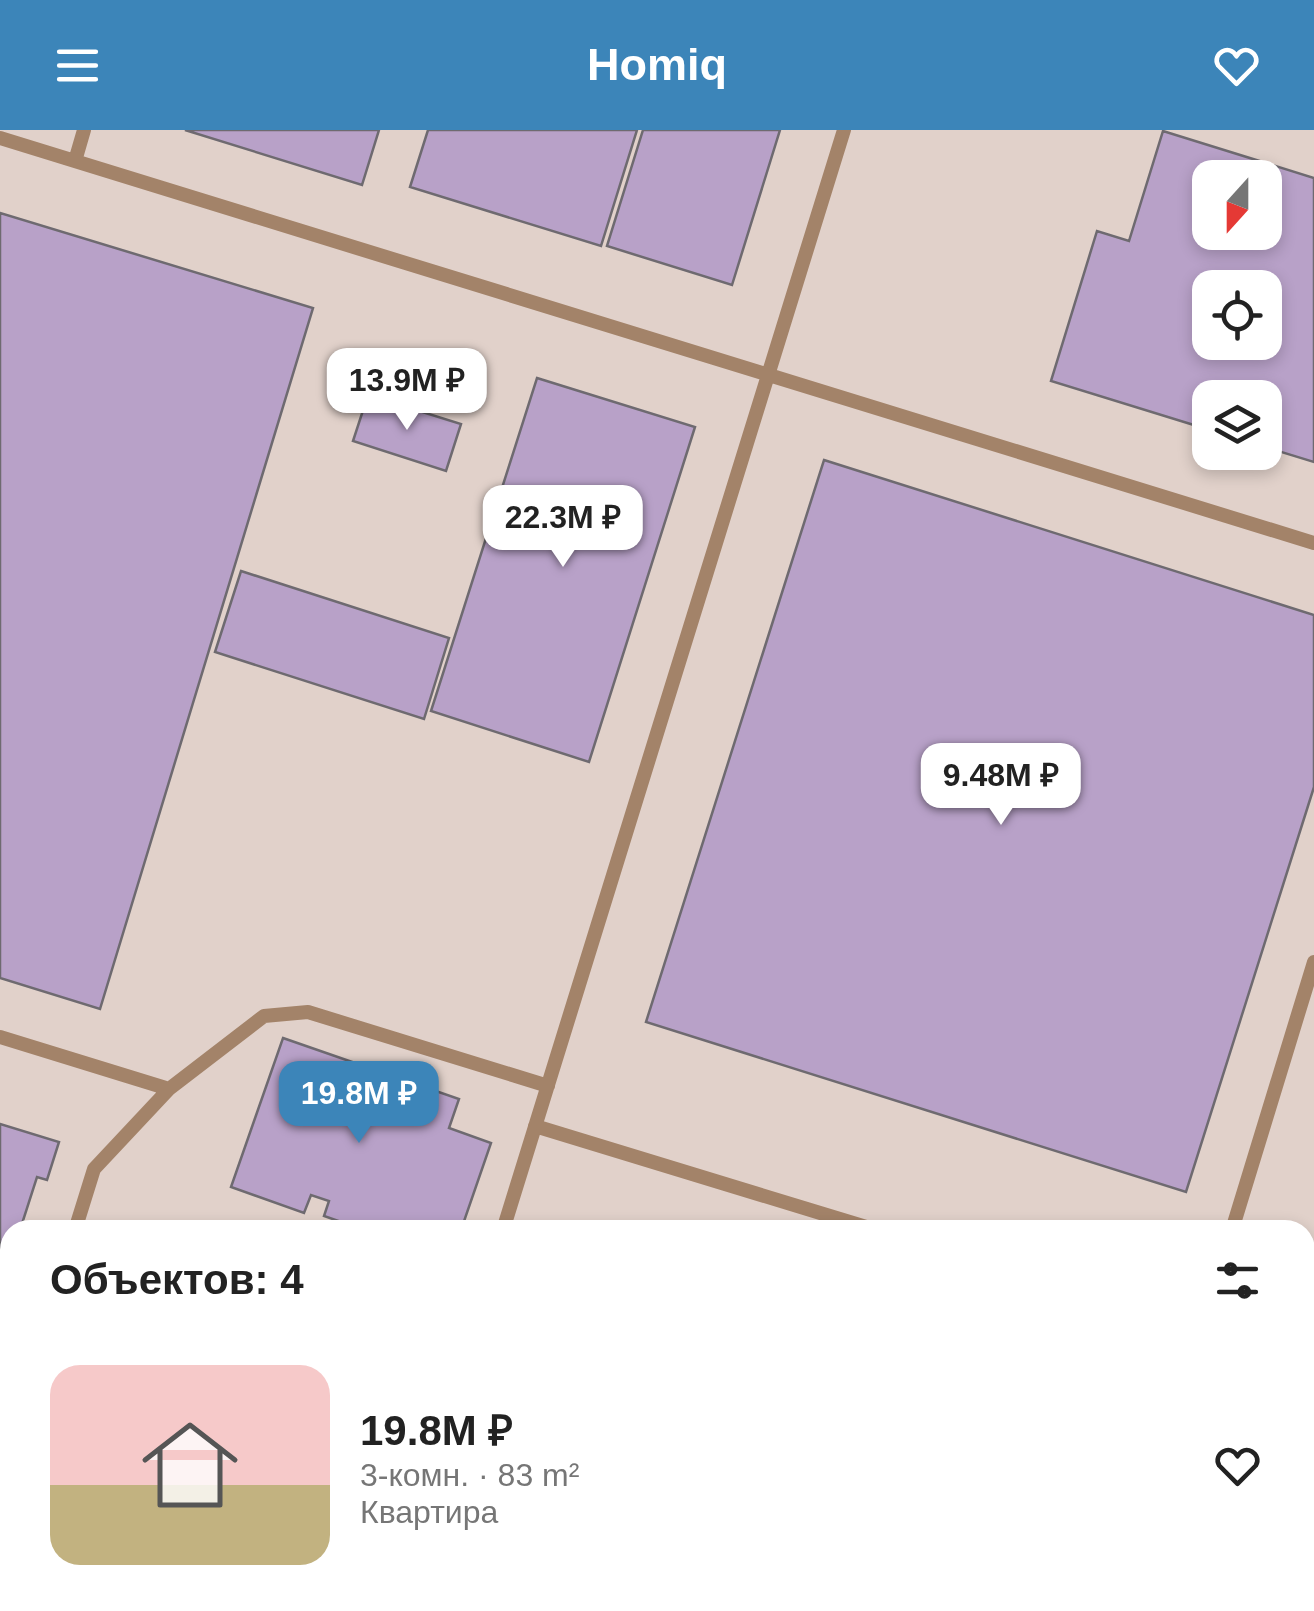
<!DOCTYPE html>
<html lang="ru">
<meta charset="utf-8">
<style>
:root{--surface:#fff;--page:#f6f6f6;--text:#222;--muted:#767676;--line:#e0e0e0;--accent:#3c85b9}
body{margin:0;font-family:Helvetica,sans-serif;background:var(--page);color:var(--text);height:100vh;display:flex;flex-direction:column;font-size:38px;white-space:nowrap}
*{box-sizing:border-box;margin:0}
p{font-size:32px;color:var(--muted)}
.icon{flex:none;width:55px;height:55px;fill:none;stroke:currentColor;stroke-width:2;stroke-linecap:round;stroke-linejoin:round}
.map{position:relative;flex:1;overflow:hidden}
.drawer{position:absolute;left:0px;top:1090px;width:1315px;height:392px;display:flex;flex-direction:column;background:var(--surface);border-radius:30px 30px 0 0;box-shadow:0 5px 15px #0003}
.drawer>*{flex:none}
.needle{width:65px;rotate:201deg}
.tools{position:absolute;left:1192px;top:30px;display:grid;gap:20px}
.tools a{display:grid;place-items:center;width:90px;height:90px;border-radius:20px;background:var(--surface);box-shadow:0 5px 15px #0003;font-size:50px}
.price{position:absolute;translate:-50% -85px;padding:0 22px;border-radius:20px;background:#fff;color:#222;font-size:32px;line-height:65px;filter:drop-shadow(0 2px 5px #0008)}
.price::after{content:'';position:absolute;left:50%;top:60px;width:30px;height:22px;margin-left:-15px;background:inherit;clip-path:polygon(0 0,100% 0,50% 100%)}
.price.on{background:var(--accent);color:#fff}
ul{padding:0;list-style:none}
li{display:flex;align-items:center;gap:30px;height:250px;padding:0 50px}
li+li{border-top:2px solid var(--line)}
li span{display:grid;place-items:center;flex:none;width:280px;height:200px;border-radius:30px;color:#555}
li>.icon{margin-inline-start:auto}
span .icon{width:120px;height:120px;fill:#fffc;stroke-width:1}
li b{font-size:42px}
h2{display:flex;justify-content:space-between;align-items:center;height:120px;padding:0 50px;font-size:42px}
header{display:flex;justify-content:space-between;align-items:center;height:130px;padding:0 50px;background:var(--accent);color:#fff;font-size:45px;font-weight:800}
.map>svg:first-child{display:block}
.built{fill:#e1d1ca;fill-rule:evenodd}
.building{fill:#b8a1c8;stroke:#6e6a70;stroke-width:2.5;fill-rule:evenodd}
.lines{fill:none;stroke-linecap:round;stroke-linejoin:round}
.lane{stroke:#a38369;stroke-width:14}
</style>
<header><svg class="icon" aria-label="menu" viewBox="0 0 24 24"><path d="M4 6h16M4 12h16M4 18h16"/></svg>Homiq<svg class="icon" aria-label="heart" viewBox="0 0 24 24"><path d="M12 20l-8-8c-3-5 5-10 8-4 3-6 11-1 8 4z"/></svg></header>
<div class="map">
<svg width="1314" height="1481" viewBox="0 0 1314 1481">
<rect width="100%" height="100%" fill="#e8dfdb"/>
<!-- built -->
<path class="built" d="M0 0H1314V1481H0ZM1210 48H1265V102H1210ZM1210 158H1265V212H1210ZM1210 268H1265V322H1210ZM10 1100H1305V1472H10Z"/>
<!-- building -->
<path class="building" d="M185 0H379L362 55Z
M428 0H637L601 116 410 57Z
M643 0H780L732 155 607 116Z
M1163 1 1314 48V332L1265 317V268H1210V300L1051 251 1097 101 1129 111ZM1210 48H1265V102H1210ZM1210 158H1265V212H1210Z
M0 83 313 178 100 879 0 848Z
M537 248 695 297 589 632 431 581Z
M368 265 461 294 446 341 353 311Z
M824 330 1314 485V657L1186 1062 646 892Z
M241 441 449 508 424 589 215 522Z
M283 908 459 969 449 998 491 1013 461 1100H364L324 1086 329 1071 311 1065 304 1083 231 1057Z
M0 994 59 1012 47 1050 37 1047 20 1100H10V1133L0 1165Z
M1305 1122 1314 1125V1203L1305 1200Z
M1305 1304 1314 1307V1354L1305 1383Z
M170 1472H249L246 1481H198Z
M337 1472H713L741 1481H334Z
M920 1472H1048L1046 1481H946Z
M1196 1472H1248L1245 1481H1194Z"/>
<g class="lines">
<!-- lane -->
<path class="lane" d="M0 8 1314 413
M75 31 84 0
M0 907 169 959
M535 996 876 1100
M75 1100 94 1039 169 959 264 886 308 882 548 956
M503 1100 844 0
M1232 1100 1314 832
M0 1341 10 1309
M281 1481 283 1472
M1112 1481 1115 1472"/>
</g>
</svg>
<div class="tools">
<a><svg class="needle" viewBox="-14 -14 28 28"><path d="M0-13l5 13h-10z" fill="#e53935"/><path d="M0 13l5-13h-10z" fill="#767676"/></svg></a>
<a><svg class="icon" aria-label="locate" viewBox="0 0 24 24"><circle cx="12" cy="12" r="6"/><path d="M12 2v4M12 18v4M2 12h4M18 12h4"/></svg></a>
<a><svg class="icon" aria-label="layers" viewBox="0 0 24 24"><path d="M12 4l9 5-9 5-9-5zM3 14l9 5 9-5"/></svg></a>
</div>
<b class="price" style="left:407px;top:303px">13.9M ₽</b>
<b class="price" style="left:563px;top:440px">22.3M ₽</b>
<b class="price" style="left:1001px;top:698px">9.48M ₽</b>
<b class="price on" style="left:359px;top:1016px">19.8M ₽</b>
<section class="drawer">
<h2>Объектов: 4<svg class="icon" aria-label="filters" viewBox="0 0 24 24"><path d="M4 7h16M4 17h16"/><circle cx="9" cy="7" r="2"/><circle cx="15" cy="17" r="2"/></svg></h2>
<ul>
<li><span style="background:linear-gradient(#f6c9c9 60%,#c2b280 0)"><svg class="icon" aria-label="home" viewBox="0 0 24 24"><path d="M3 11l9-7 9 7M6 9v11h12V9"/></svg></span><div><b>19.8M ₽</b><p>3-комн. · 83 m²</p><p>Квартира</p></div><svg class="icon" aria-label="heart" viewBox="0 0 24 24"><path d="M12 20l-8-8c-3-5 5-10 8-4 3-6 11-1 8 4z"/></svg></li>
</ul>
</section>
</div>
